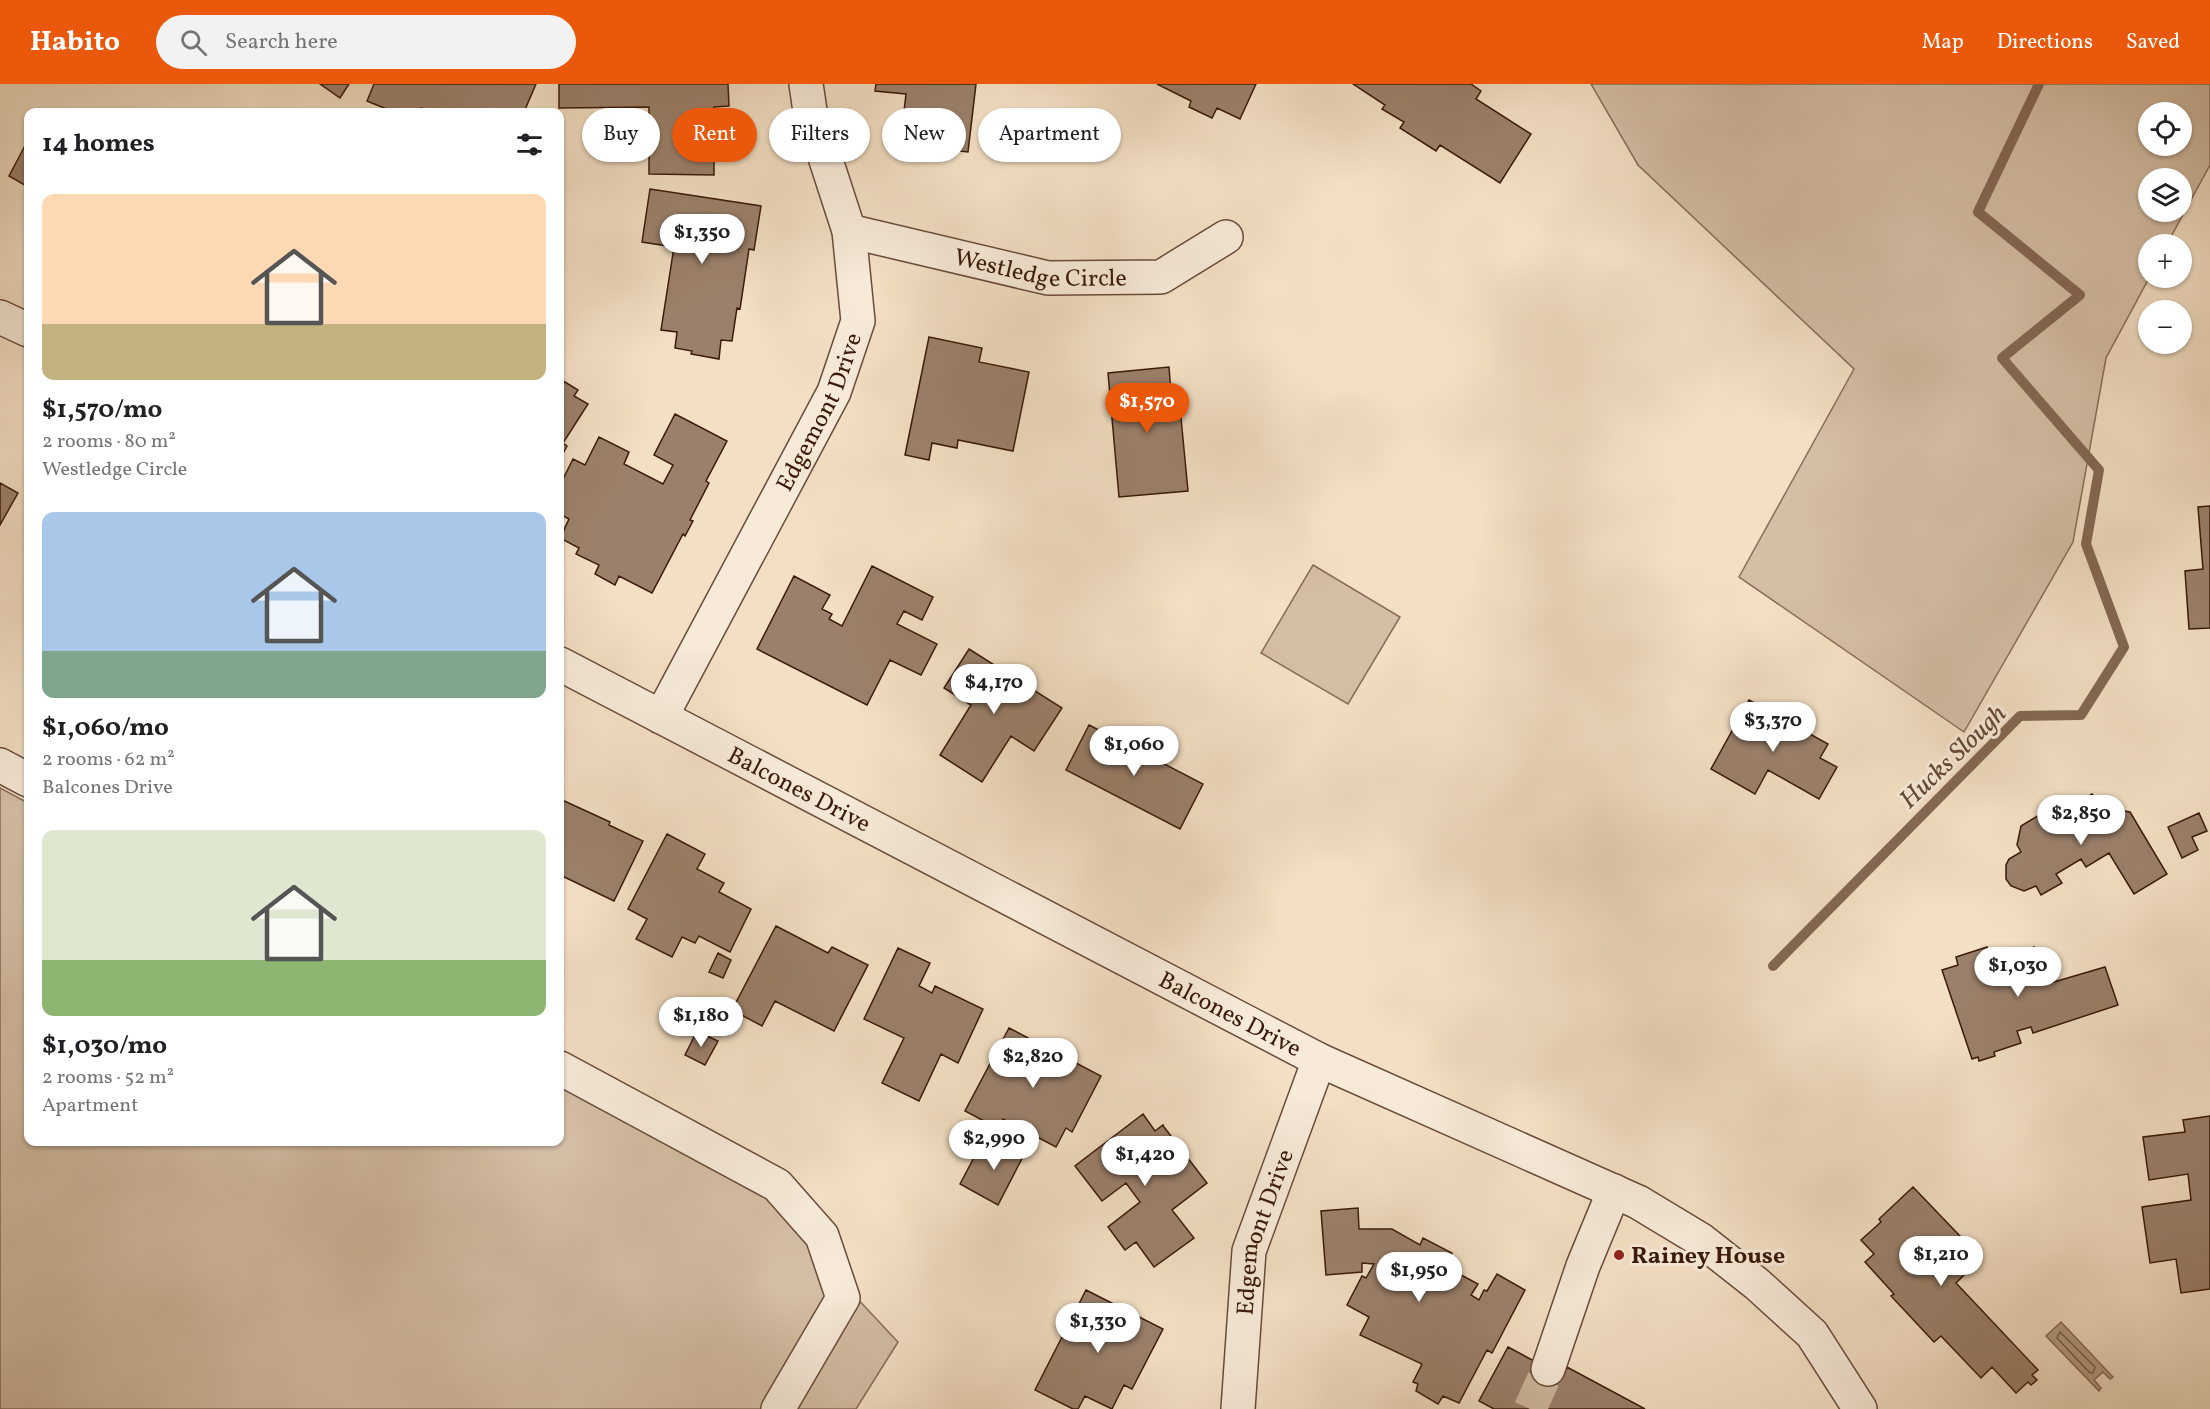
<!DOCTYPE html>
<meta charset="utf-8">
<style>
:root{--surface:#fff;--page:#f2f2f2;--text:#202124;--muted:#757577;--accent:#ea580c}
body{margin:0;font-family:Vollkorn,serif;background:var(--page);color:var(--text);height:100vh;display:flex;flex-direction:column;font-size:22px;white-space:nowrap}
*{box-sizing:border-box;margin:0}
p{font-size:20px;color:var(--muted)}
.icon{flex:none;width:33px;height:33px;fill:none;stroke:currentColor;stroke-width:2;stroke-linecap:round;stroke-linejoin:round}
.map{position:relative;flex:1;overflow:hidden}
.details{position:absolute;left:24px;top:24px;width:540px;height:1038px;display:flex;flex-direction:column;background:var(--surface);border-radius:12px;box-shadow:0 2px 4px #0004}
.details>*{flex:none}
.top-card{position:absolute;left:582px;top:24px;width:570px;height:54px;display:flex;gap:12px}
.tools{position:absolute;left:2138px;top:18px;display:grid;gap:12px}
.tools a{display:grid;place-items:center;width:54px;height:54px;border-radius:50%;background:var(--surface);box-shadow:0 2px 4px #0004;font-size:30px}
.price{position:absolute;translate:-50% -51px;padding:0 14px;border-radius:21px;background:#fff;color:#222;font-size:20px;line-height:39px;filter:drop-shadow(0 2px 3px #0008)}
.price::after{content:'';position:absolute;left:50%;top:36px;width:18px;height:14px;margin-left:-9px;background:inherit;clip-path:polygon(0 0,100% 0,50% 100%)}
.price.active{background:var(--accent);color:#fff}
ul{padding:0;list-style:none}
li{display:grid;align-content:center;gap:12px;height:318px;padding:0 18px}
li span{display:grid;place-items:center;height:186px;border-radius:12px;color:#555}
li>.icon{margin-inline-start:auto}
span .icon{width:108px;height:108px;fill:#fffc;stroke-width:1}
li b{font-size:26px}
h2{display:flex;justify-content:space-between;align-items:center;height:72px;padding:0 18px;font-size:26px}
.tag{padding:0 21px;border-radius:27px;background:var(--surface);box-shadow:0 2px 4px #0004;font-size:21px;line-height:54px}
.tag.active{background:var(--accent);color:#fff}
header{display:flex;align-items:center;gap:36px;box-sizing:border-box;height:84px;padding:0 30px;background:var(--accent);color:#fff}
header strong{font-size:28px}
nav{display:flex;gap:33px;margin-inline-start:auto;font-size:21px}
.search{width:420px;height:54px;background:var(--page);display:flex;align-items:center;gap:15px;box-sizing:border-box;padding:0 21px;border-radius:33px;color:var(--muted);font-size:22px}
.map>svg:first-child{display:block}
.green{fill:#d4bea5;stroke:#886c58;stroke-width:1.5;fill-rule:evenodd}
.water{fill:#b49c85;stroke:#846854;stroke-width:1.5}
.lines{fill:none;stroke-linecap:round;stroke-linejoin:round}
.shore{stroke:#785b48;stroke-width:1.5}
.stream{stroke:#846854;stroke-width:10}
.building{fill:#9b806b;stroke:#3b1a0b;stroke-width:1.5}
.minor-tunnel{stroke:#ceb89f;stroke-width:33;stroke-dasharray:33 16;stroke-linecap:butt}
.minor-casing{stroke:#694b39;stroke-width:36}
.minor{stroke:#f7ead9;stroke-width:33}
.poi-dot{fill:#8f2418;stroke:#f7ead9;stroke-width:2}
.labels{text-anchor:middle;stroke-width:6;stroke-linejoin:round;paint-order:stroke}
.street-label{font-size:24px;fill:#3b1a0b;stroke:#f7ead9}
.poi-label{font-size:24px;font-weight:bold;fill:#3b1a0b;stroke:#f7ead9;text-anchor:start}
.water-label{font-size:26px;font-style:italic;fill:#654836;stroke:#f7ead9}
</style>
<header>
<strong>Habito</strong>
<div class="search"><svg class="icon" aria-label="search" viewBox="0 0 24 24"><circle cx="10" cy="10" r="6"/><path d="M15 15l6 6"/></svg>Search here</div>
<nav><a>Map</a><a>Directions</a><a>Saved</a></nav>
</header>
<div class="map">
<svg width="2210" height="1325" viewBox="0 0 2210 1325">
<rect width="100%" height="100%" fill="#f3dfc4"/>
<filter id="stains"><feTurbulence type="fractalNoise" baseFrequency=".00333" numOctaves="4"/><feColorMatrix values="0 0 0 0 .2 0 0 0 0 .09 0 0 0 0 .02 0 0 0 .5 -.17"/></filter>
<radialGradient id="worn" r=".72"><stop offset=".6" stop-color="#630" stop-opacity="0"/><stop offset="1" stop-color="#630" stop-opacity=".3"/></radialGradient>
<!-- green -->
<path class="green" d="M1591 0H2210V81L2167 160H2148L2149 194 2106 274 2073 458 1964 648 1739 493 1854 285 1638 81ZM2148 28H2181V62H2148ZM2148 94H2181V128H2148Z
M1313 481 1400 533 1348 620 1261 569Z
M0 704 28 719V1058H560V1000L775 1114 824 1179 898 1258 856 1325H0Z"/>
<!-- water -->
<path class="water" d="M2061 1238 2113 1293 2110 1295 2103 1288 2094 1296 2101 1304 2099 1307 2046 1252Z"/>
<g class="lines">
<!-- shore -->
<path class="shore" d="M2060 1248 2095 1283 2093 1289H2090L2057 1254Z"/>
<!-- stream -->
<path class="stream" d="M1773 882 2020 632 2081 631 2124 563 2086 460 2099 386 2002 274 2080 211 1978 128 2039 0"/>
</g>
<!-- building -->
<path class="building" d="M320 0H349L340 14Z
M374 0H536L524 28H433L421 24 419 28H394L367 17Z
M559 0H728L729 22 714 23V91L649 90V23L559 24Z
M876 0H976L968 68 900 60 906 10 875 7Z
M1157 0H1256L1240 35 1217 24 1212 34 1189 23 1191 17Z
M1353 0H1471L1481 7 1476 15 1531 50 1500 99 1440 61 1436 67 1400 44 1404 38 1382 25 1385 21Z
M28 56V103L9 92Z
M650 105 761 122 754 166 749 165 740 225 737 224 732 257 721 256 719 275 691 270 692 267 675 264 677 248 661 246 674 163 642 158Z
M929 253 982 264 979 278 1029 288 1013 367 958 356 957 364 932 359 929 376 905 371Z
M1169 283 1173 335 1181 334 1188 407 1119 413 1108 289Z
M560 295 578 306 574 312 588 320 563 359 567 362 560 375Z
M675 330 727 357 706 397 709 399 690 436 693 437 685 452 683 450 652 509 619 492 615 501 595 490 599 481 576 470 579 464 560 454 569 435 560 430V401L573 375 585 381 599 353 629 368 624 380 663 400 673 381 654 371Z
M0 399 18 409 0 441Z
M2210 422V544L2189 545 2185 487 2203 485 2198 423Z
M872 482 933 513 922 536 904 527 897 540 937 560 921 591 890 576 867 621 757 565 794 492 830 511 822 525 832 530 829 535 842 542Z
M969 565 1062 624 1034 667 1011 652 982 698 940 671 971 621 944 604Z
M1749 616 1828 660 1820 674 1837 683 1819 715 1768 686 1755 710 1711 685Z
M1089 641 1203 700 1180 745 1066 686Z
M2092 710 2100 723 2130 728 2167 790 2134 810 2109 769 2086 783 2081 775 2056 790 2062 799 2041 811 2036 802 2024 807 2011 802 2006 795V781L2009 775 2021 768 2017 761 2021 742 2066 715 2071 723Z
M560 715 610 738 609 741 643 757 614 817 560 791Z
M2199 729 2207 747 2192 753 2198 766 2182 774 2168 743Z
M667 750 705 770 697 785 724 799 719 808 751 825 730 868 699 852 695 859 682 853 672 873 636 855 647 835 628 825Z
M776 842 828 869 832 863 868 881 834 947 775 917 762 942 732 926Z
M1987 863 1991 878 2034 863 2047 900 2105 883 2118 921 2033 949 2031 943 2017 947 2021 959 1994 968 1995 972 1979 977 1978 973 1972 975 1942 886 1958 881 1956 873Z
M898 864 930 879 919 902 932 909 935 902 983 925 958 979 941 970 919 1017 882 999 904 954 864 935Z
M718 869 731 876 723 894 709 888Z
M1009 944 1101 992 1072 1048 1066 1044 1056 1063 1003 1035 999 1045 965 1027Z
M697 947 718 957 705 981 685 971Z
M1143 1030 1155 1047 1163 1041 1164 1043 1207 1099 1172 1126 1194 1154 1154 1183 1136 1158 1125 1166 1108 1143 1140 1118 1126 1099 1102 1117 1075 1082Z
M2210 1032V1205L2181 1209 2176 1175 2150 1179 2142 1123 2191 1116 2188 1090 2149 1096 2143 1053 2185 1048 2183 1036Z
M1004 1053 1027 1065 998 1121 960 1100 977 1068 992 1077Z
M1913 1103 1981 1174 1956 1199 2038 1286 2032 1291 2037 1296 2031 1301 2028 1298 2016 1309 1992 1283 1981 1294 1941 1252 1934 1258 1891 1212 1894 1210 1865 1178 1874 1170 1861 1156 1881 1138 1879 1135Z
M1358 1124 1359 1145H1392L1420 1161 1423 1154 1452 1169 1440 1192 1448 1195 1452 1186 1478 1200 1471 1211 1479 1216 1484 1206 1487 1207 1497 1190 1525 1206 1492 1269 1487 1266 1459 1319 1443 1312 1438 1320 1416 1307 1418 1300 1413 1298 1422 1280 1360 1251 1369 1233 1347 1221 1362 1192 1366 1194 1374 1180 1362 1179V1188L1326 1191 1321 1127Z
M1086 1206 1163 1245 1132 1305 1124 1301 1112 1325 1085 1312 1078 1325H1073L1035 1306Z
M1508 1263 1562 1292 1567 1283 1645 1325H1494L1479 1317Z"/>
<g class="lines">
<!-- minor-tunnel -->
<path class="minor-tunnel" d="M1530 1325 1548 1285"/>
<!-- minor casing -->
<g class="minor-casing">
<g id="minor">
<path id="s1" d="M849 147 1048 194 1161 193 1226 153"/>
<path d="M0 233 28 246"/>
<path id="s2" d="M560 580 1319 976 1638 1118 1701 1156 1757 1200 1812 1250 1860 1325"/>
<path id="s3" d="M661 633 834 308 858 237 849 147 810 27 806 0"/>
<path d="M0 681 28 696"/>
<path d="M560 984 777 1101 822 1152 843 1214 778 1325"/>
<path d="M1548 1285 1583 1182 1614 1107"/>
<path id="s4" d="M1238 1325 1249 1167 1319 976"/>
</g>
</g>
<!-- minor -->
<use href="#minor" class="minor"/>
</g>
<!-- markers -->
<circle class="poi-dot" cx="1619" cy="1171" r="6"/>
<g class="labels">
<!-- street labels -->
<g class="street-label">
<text dy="8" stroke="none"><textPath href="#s1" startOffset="196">Westledge Circle</textPath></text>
<text dy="8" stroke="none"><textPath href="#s3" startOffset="344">Edgemont Drive</textPath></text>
<text dy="8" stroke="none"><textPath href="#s2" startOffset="270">Balcones Drive</textPath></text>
<text dy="8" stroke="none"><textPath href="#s2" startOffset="756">Balcones Drive</textPath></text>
<text dy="8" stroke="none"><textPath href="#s4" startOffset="180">Edgemont Drive</textPath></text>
</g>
<!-- poi labels -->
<g class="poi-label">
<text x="1631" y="1179">Rainey House</text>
</g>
<!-- water labels -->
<g class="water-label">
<text transform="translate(1952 672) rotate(-44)" y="9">Hucks Slough</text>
</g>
</g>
<rect width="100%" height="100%" filter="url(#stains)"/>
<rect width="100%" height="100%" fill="url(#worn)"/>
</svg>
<div class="tools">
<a><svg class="icon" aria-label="locate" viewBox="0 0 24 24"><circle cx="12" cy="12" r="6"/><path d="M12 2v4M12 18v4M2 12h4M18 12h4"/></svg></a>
<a><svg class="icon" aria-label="layers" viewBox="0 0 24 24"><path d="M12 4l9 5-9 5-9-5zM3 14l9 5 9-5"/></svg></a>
<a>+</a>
<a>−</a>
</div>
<b class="price" style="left:702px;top:181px">$1,350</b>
<b class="price active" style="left:1147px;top:350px">$1,570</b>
<b class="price" style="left:994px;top:631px">$4,170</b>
<b class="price" style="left:1773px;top:669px">$3,370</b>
<b class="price" style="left:1134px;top:693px">$1,060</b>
<b class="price" style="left:2081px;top:762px">$2,850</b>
<b class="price" style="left:2018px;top:914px">$1,030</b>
<b class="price" style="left:701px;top:964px">$1,180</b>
<b class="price" style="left:1033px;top:1005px">$2,820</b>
<b class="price" style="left:994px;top:1087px">$2,990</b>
<b class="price" style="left:1145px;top:1103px">$1,420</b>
<b class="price" style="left:1941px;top:1203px">$1,210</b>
<b class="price" style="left:1419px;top:1219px">$1,950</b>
<b class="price" style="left:1098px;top:1270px">$1,330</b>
<div class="top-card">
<a class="tag">Buy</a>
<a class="tag active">Rent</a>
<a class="tag">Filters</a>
<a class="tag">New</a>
<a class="tag">Apartment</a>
</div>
<section class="details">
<h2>14 homes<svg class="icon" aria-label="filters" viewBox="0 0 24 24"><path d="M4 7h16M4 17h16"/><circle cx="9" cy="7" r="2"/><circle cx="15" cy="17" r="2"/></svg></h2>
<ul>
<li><span style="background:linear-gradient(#ffd9b3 70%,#c2b280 0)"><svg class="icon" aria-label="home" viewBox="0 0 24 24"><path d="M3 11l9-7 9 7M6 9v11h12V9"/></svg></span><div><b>$1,570/mo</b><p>2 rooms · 80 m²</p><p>Westledge Circle</p></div></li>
<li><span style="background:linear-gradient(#a9c7e8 75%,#7fa58c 0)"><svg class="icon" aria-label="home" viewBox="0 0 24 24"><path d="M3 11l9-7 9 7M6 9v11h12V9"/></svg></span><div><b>$1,060/mo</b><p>2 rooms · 62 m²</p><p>Balcones Drive</p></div></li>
<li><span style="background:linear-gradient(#dfe7d0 70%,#8fb573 0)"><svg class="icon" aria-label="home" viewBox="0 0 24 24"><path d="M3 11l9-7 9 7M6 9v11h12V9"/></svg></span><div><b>$1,030/mo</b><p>2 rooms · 52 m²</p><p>Apartment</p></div></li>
</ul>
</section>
</div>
